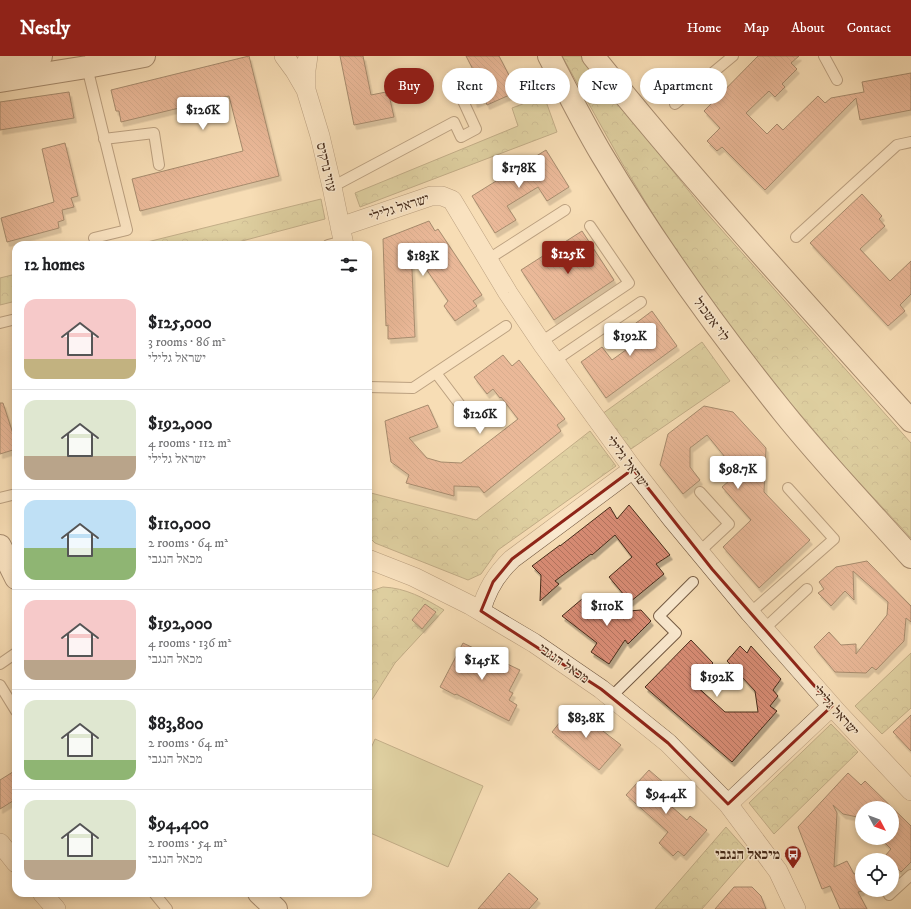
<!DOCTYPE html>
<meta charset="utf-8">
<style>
:root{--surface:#fff;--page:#f6f6f6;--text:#202124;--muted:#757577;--line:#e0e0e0;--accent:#8f2418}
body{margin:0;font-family:"IM FELL DW Pica","Frank Ruhl Libre",serif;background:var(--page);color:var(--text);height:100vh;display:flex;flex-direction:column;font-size:15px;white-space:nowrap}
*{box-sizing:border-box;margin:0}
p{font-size:13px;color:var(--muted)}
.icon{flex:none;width:22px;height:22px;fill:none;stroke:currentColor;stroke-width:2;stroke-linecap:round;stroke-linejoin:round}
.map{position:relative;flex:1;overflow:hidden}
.sheet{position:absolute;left:12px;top:185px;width:360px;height:656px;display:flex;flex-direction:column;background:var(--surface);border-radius:12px;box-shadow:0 2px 6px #0003}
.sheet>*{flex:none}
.banner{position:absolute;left:384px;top:12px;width:380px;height:36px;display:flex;gap:8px}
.needle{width:26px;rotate:131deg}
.fabs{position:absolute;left:855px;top:745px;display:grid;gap:8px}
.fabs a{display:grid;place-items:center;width:44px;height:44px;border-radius:50%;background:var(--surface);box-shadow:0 2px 6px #0003;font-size:20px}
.price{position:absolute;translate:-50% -34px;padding:0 9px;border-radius:4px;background:#fff;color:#222;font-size:13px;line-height:26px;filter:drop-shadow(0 1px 2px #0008)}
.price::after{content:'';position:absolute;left:50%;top:24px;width:12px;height:9px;margin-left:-6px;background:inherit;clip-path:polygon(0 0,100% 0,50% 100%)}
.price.active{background:var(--accent);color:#fff}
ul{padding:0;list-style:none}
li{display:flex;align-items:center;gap:12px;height:100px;padding:0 12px}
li+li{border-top:1px solid var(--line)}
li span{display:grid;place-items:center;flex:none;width:112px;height:80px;border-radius:12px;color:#555}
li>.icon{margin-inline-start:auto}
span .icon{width:48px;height:48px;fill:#fffc;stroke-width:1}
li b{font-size:17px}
h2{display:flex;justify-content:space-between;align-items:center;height:48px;padding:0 12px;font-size:17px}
.tag{padding:0 14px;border-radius:18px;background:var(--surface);box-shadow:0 2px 6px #0003;font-size:14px;line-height:36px}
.tag.active{background:var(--accent);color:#fff}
header{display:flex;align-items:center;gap:24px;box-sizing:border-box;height:56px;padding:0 20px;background:var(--accent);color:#fff}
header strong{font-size:19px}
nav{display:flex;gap:22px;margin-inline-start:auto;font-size:14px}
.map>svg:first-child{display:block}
.green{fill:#c1c08b;stroke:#847652}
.park{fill:url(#park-crowns);stroke:#847652}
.building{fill:url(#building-back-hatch);stroke:#462b1a;filter:url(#shadow)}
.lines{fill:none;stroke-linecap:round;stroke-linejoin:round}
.lane-casing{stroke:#725841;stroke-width:12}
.street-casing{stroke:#725841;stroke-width:20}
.secondary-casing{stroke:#462b1a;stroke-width:24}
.lane{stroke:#fae9cf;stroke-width:10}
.street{stroke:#fae9cf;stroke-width:19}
.secondary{stroke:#fae9cf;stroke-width:22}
.marked{fill:none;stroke:#8f2418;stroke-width:3;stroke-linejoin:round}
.labels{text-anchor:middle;stroke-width:3;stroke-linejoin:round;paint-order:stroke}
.street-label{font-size:14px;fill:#462b1a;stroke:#fae9cf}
.poi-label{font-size:14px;font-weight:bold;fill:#462b1a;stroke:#fae9cf;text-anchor:end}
</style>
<header>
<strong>Nestly</strong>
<nav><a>Home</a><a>Map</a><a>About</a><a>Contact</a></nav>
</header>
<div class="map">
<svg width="911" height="853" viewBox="0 0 911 853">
<defs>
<pattern id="park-crowns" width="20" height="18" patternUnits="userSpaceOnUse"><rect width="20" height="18" fill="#c1c08b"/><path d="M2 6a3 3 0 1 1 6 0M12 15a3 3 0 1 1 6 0" fill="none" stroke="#9f9c71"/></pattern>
<pattern id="building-back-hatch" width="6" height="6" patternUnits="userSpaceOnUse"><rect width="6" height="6" fill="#d98c75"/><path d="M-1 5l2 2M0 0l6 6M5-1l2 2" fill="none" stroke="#b2735f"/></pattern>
<filter id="shadow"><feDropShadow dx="2.5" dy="4.5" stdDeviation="0" flood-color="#0004"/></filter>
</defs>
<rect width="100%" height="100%" fill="#f7ddb5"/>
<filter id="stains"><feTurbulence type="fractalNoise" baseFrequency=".005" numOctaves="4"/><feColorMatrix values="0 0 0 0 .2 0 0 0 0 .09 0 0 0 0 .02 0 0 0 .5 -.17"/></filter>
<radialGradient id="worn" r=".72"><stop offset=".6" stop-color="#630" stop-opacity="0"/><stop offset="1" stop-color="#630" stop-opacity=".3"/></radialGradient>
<!-- green -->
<path class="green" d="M375 683 483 730 448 811 368 776V699Z"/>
<!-- park -->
<path class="park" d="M562 0H581L704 154 911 387V482L844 410 789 345 734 277 674 193 622 107Z
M544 40 557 76 360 151 355 137 518 70 512 52Z
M321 143 325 163 227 189H135Z
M16 218V245L0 249V222Z
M702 286 730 325 631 393 602 358Z
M590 375 616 410 498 494 481 518 468 524 375 487 368 480V456L371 437 476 464Z
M383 531C406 532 424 542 444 554L395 607 368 650V536Z
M911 597V652L882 678 855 650Z
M831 668 858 696 774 778 749 747Z
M726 771 750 798 702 853H655Z"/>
<!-- building -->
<path class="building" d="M249 0 279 120 140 155 132 123 243 95 229 40 121 66 119 55H116L111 34Z
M340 0H363L371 39 386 36V40L389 39 394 61 354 69Z
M466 0H499L511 23 507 25 514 37 487 49 485 43 475 47 471 34 481 29Z
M758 0H799L791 7 797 13 782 28 785 31 775 41 769 35 746 57 767 78 777 68 783 74 818 40 825 47 831 42 864 36 862 26 911 17V54L860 64 856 42 765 134 722 91 717 95 707 85 720 72 704 55Z
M69 36 74 62 0 74V46Z
M65 87 78 140 71 142 74 151 62 154 64 164 58 166 59 172 7 186 1 162 54 146 42 93Z
M546 94 569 131 547 145 538 131 507 150 516 164 495 177 472 140Z
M862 138 882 160 879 163 885 170 860 193 890 225 911 205V238L900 249 905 255 888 270 810 187Z
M429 165 435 175 438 173 482 239 473 245 477 250 455 265 444 250 448 245 411 191 415 281 388 283V269L386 270 383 183Z
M582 175 614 224 554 264 521 214Z
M652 255 677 290 606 342 581 306 602 291 612 304 641 283 632 270Z
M503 299 512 310 519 304 565 363 557 369 561 375 484 437 479 431 454 430V440L406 427 409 419 391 406 385 365 428 349 438 371 409 382 427 402 441 406 461 407 518 363 501 341 500 342 493 333 487 338 474 321Z
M0 347H3L16 387V393L0 398Z
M704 350 733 356 766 392 764 436 810 484 759 532 723 491 751 464 722 431 738 417 707 379 690 392V411L700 424 683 438 660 409 668 378Z
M629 449 670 499 656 508 664 518 630 546 609 521 632 501 615 479 592 499 591 498 555 525 559 528 540 545 541 519 532 510 560 489V490L610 451 617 463Z
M867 505 911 550V566L906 562 904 585 876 614 872 611 866 617 835 616 814 591 829 576 841 589 856 588V598L887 559 888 546 853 515 854 544 845 535 831 550 818 537 824 533 819 526 836 511Z
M582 543 590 548 592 545 604 557 641 554 651 565 628 588 625 584 609 608 591 596 597 587 562 560Z
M425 548 436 556 422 573 412 564Z
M691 584 713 607 693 627 725 656H758L755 635 727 605 740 590 747 597 751 590 781 623 773 634 778 640 770 650 777 655 732 706 645 631Z
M463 587 520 614 509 635 513 637 509 644 517 649 509 665 456 638 455 639 440 631Z
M572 651 621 689 599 714 552 676Z
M911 659V695L893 676Z
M16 714V743L0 753V724Z
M649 714 672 734 664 744 687 764 690 760 707 774 684 800 678 795 673 800 659 787 668 776 626 739Z
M848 717 861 729 865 725 911 770V806L901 816 892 807V804H889L885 800 891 793 880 782H892V752H862V762L843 758 833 749 837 757 834 811 847 805 854 818 862 815V835L858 836 867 853H840L830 830 822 833 798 771Z
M509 817 538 843 529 853H478Z
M734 831H752L761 840 766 853H715Z"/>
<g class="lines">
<!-- lane casing -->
<g class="lane-casing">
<path id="lane" d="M824 0 837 24
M87 11 127 174 94 182
M675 48 733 0
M104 83 154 77 159 109
M332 131 454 66 461 81 476 73 452 21
M796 181 897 89 911 86
M328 189 343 185
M487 204 565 154
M0 267 16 263
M541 286 629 227 590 170
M554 305 641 246
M436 317 470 362
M368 331 413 332 506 270
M0 442 16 438
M699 496 729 468 700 436
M750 557 834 483 788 432
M764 573 807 533
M0 608 16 597
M0 629 16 655
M611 641 676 577 659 560 693 526
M154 837 167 853
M889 839 911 819"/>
</g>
<!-- street casing -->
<g class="street-casing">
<path id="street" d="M284 0 295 15 306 34 320 80 332 131 344 189
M306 34V14L308 0
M340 171 431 140H442L452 144 508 237 543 289 633 413 672 463 750 557 838 657 911 735
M368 503 414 521 470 549 534 587 601 633 668 687 728 748 778 815 796 853
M481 555C486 535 496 518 512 503L633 413
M728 748 832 650
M0 787 16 807
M42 837 56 853"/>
</g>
<!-- secondary casing -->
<g class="secondary-casing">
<path id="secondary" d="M549 0C566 33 583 67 602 99 656 189 717 274 783 356 823 406 868 453 911 501
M593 0C694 126 803 245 911 365
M0 6 41 0
M0 25 87 11 144 0
M0 490 16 522
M259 837 276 853"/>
</g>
<!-- lane -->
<use href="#lane" class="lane"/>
<!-- street -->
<use href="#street" class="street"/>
<!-- secondary -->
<use href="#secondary" class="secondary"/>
</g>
<!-- marked area -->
<path d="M0 0H911V853H0ZM633 413 712 513 832 650 728 748 668 687 601 633 481 555 493 526 512 503Z" fill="#f7ddb5" fill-opacity=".55" fill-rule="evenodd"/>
<path class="marked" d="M633 413 712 513 832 650 728 748 668 687 601 633 481 555 493 526 512 503Z"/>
<!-- icons -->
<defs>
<g id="bus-pin" transform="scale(0.9)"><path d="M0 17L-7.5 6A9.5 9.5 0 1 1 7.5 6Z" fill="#8f2418" stroke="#fae9cf"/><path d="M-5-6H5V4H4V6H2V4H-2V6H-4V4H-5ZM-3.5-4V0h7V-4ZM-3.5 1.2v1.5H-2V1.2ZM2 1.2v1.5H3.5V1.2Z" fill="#fff"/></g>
</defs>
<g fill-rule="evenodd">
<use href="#bus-pin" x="793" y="798"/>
</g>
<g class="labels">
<!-- street labels -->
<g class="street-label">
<text transform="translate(327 111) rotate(77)" y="5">עוזי נרקיס</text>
<text transform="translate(399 151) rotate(-18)" y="5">ישראל גלילי</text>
<text transform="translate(712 263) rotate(54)" y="5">לוי אשכול</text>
<text transform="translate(628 406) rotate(53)" y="5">ישראל גלילי</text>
<text transform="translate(564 607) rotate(35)" y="5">מכאל הנגבי</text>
<text transform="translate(836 654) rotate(48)" y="5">ישראל גלילי</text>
</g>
<!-- poi labels -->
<g class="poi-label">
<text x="780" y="803">מיכאל הנגבי</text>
</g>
</g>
<rect width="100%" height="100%" filter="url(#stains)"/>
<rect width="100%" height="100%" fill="url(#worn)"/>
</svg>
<div class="fabs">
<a><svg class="needle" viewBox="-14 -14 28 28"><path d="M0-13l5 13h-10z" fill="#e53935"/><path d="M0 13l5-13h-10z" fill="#757577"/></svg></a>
<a><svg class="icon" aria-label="locate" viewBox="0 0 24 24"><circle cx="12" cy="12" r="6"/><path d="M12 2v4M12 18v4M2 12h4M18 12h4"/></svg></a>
</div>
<b class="price" style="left:203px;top:75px">$126K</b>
<b class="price" style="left:519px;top:133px">$178K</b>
<b class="price active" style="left:568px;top:219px">$125K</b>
<b class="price" style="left:423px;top:221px">$183K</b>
<b class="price" style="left:630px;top:301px">$192K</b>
<b class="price" style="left:480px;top:379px">$126K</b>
<b class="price" style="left:738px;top:434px">$98.7K</b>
<b class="price" style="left:607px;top:571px">$110K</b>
<b class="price" style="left:482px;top:625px">$145K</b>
<b class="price" style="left:717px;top:642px">$192K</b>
<b class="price" style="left:586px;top:683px">$83.8K</b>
<b class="price" style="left:666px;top:759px">$94.4K</b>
<div class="banner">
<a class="tag active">Buy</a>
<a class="tag">Rent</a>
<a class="tag">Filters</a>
<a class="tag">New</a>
<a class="tag">Apartment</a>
</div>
<section class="sheet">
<h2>12 homes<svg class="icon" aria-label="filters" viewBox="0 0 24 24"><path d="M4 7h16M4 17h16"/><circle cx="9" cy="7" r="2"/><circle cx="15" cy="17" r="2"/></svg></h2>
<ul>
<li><span style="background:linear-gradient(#f6c9c9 75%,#c2b280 0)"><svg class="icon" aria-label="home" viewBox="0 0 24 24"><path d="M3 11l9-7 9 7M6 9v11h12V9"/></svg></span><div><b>$125,000</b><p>3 rooms · 86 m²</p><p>ישראל גלילי</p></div></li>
<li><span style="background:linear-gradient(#dfe7d0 70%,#b9a48a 0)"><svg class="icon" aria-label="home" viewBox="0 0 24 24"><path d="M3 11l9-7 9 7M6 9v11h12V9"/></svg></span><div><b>$192,000</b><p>4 rooms · 112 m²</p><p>ישראל גלילי</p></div></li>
<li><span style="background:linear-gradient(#bfe0f5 60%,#8fb573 0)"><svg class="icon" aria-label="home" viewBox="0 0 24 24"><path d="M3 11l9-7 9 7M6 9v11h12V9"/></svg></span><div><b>$110,000</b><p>2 rooms · 64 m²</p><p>מכאל הנגבי</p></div></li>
<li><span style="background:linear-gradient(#f6c9c9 75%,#b9a48a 0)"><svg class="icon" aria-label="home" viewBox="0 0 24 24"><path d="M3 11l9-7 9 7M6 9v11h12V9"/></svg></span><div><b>$192,000</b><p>4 rooms · 136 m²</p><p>מכאל הנגבי</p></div></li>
<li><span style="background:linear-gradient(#dfe7d0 75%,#8fb573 0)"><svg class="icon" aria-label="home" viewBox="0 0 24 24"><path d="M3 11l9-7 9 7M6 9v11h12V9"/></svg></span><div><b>$83,800</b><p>2 rooms · 64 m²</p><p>מכאל הנגבי</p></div></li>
<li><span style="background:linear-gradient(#dfe7d0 75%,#b9a48a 0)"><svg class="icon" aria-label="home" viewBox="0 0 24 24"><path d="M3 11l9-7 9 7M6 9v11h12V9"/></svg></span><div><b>$94,400</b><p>2 rooms · 54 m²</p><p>מכאל הנגבי</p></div></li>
</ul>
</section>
</div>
